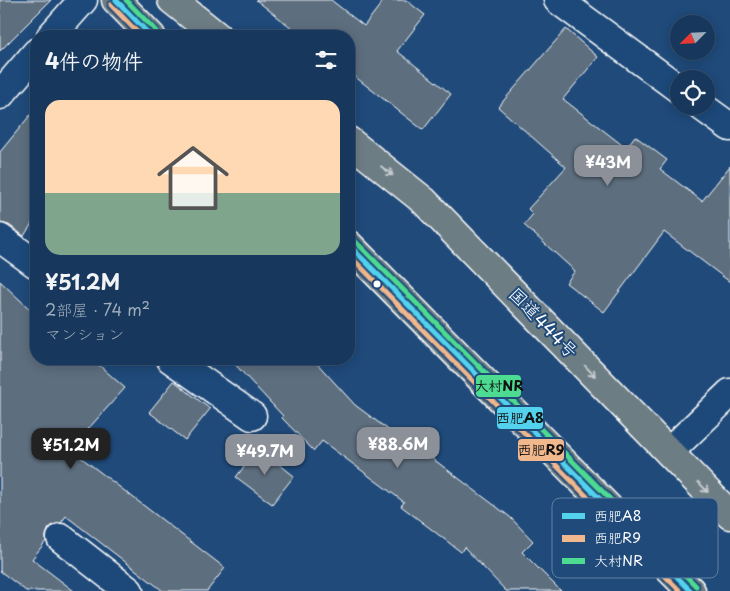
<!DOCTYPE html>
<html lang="ja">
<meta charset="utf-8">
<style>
:root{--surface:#17385c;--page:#203f62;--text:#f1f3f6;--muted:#9eacbb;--line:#365272;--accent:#8c9099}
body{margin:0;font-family:"Playpen Sans","Klee One",sans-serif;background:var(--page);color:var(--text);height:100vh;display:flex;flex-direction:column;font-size:19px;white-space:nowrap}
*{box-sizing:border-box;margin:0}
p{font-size:16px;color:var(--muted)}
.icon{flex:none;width:28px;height:28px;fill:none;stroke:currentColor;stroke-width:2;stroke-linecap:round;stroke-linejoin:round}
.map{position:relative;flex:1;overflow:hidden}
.side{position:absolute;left:30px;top:30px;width:325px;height:335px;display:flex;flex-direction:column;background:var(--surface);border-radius:20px;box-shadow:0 2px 12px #0003,0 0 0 1px var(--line)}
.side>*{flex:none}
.needle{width:32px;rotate:246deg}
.controls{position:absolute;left:670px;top:15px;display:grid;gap:10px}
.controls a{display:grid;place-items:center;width:45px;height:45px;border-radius:50%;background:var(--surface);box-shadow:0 2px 12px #0003,0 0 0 1px var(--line);font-size:25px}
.price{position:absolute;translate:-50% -42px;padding:0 11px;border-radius:10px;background:var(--accent);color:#fff;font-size:16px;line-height:32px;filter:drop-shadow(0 1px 2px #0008)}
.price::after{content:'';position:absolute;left:50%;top:30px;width:15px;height:11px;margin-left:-8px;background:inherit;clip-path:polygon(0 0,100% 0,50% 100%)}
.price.on{background:#222;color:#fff}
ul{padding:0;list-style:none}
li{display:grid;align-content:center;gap:10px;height:265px;padding:0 15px}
li span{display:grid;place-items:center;height:155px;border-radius:15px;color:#555}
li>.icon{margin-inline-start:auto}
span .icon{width:90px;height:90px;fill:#fffc;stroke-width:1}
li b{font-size:21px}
h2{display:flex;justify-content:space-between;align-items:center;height:60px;padding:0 15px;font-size:21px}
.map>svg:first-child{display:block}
.building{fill:#5d6e7e;stroke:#fff}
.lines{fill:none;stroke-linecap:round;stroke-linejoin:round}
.street-casing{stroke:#fff;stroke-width:31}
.highway-casing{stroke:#fff;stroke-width:31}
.street{stroke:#1f4a7a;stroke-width:28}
.highway{stroke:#6d7d84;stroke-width:28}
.bus-1-casing{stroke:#1f4a7a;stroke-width:9}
.bus-2-casing{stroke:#1f4a7a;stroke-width:9}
.bus-3-casing{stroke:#1f4a7a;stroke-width:9}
.bus-1{stroke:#53d2ee;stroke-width:5}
.bus-2{stroke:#f1b78d;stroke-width:5}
.bus-3{stroke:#4ddb92;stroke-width:5}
.oneway{stroke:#c5cbce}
.bus-dot{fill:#fff;stroke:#1f4a7a;stroke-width:2}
.labels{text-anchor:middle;stroke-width:4;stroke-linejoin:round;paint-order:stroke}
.street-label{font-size:18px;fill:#fff;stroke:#1f4a7a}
.key{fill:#1f4a7a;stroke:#6280a2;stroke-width:1}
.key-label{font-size:14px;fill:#fff}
.line-badge{stroke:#1f4a7a;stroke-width:2}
.pale-badge-label{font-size:14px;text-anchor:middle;font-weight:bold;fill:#111}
</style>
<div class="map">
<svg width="730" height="591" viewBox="0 0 730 591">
<rect width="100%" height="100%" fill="#1f4a7a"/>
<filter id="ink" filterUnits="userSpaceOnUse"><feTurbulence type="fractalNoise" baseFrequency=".02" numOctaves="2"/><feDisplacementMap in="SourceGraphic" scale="10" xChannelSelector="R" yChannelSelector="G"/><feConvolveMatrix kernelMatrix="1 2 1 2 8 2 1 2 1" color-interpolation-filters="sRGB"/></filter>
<g filter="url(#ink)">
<!-- building -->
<path class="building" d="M0 0H51L0 51Z
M256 0H331L364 26 384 0H406L425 15 397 51 451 94 423 130 349 72V36H302Z
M566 29 598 57 563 99 626 148 635 136 667 160 660 169 702 201 730 166V282L664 232 604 312 566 283 575 271 524 225 533 214 528 209 566 167 498 107Z
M36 108V217L24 236 9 225 0 223V152Z
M0 281 36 315V359H92L125 388 70 449 225 568 207 591H163L66 516 61 523 49 528 46 535V541L32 559 74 591H26L0 571Z
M230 359H313L355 405 398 437 400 434 510 517 533 541 522 552 561 591H506L464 547 461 552 401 506 404 502 322 441 314 451 282 418 283 416Z
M174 381 210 409 185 440 149 412Z
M259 448 294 476 272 504 236 477Z"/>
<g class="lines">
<!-- street casing -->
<g class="street-casing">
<path id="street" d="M558 0 679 89
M51 36 83 0
M0 95 36 53
M701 106 730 127
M0 238 36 264
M171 359 252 416
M669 452 730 393
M61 538 129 591"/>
</g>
<!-- highway casing -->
<g class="highway-casing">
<path id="highway" d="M116 0 151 36
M172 0 217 36
M349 141 424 201 730 515
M349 245 691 591"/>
</g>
<!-- street -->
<use href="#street" class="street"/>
<!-- highway -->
<use href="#highway" class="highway"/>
<!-- bus-1 casing -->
<g class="bus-1-casing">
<path id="bus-1" d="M116 0 151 36
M349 245 691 591"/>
</g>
<!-- bus-2 casing -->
<g class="bus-2-casing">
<path id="bus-2" d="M111 5 141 36
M349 255 680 591"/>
</g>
<!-- bus-3 casing -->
<g class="bus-3-casing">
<path id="bus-3" d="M126 0 156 31
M354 240 696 586"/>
</g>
<!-- bus-1 -->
<use href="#bus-1" class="bus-1"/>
<!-- bus-2 -->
<use href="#bus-2" class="bus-2"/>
<!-- bus-3 -->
<use href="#bus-3" class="bus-3"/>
</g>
<!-- one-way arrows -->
<defs><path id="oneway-shaft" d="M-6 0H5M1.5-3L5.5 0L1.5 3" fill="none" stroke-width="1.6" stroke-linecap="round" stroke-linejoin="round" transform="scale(1.25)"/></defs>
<g class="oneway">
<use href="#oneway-shaft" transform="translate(387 171) rotate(38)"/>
<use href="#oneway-shaft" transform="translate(590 371) rotate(46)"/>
<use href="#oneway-shaft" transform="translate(703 487) rotate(46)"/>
</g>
</g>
<!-- markers -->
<circle class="bus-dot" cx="377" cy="284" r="4.5"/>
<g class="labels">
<!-- street labels -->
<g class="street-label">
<text transform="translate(543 323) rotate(46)" y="6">国道444号</text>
</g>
</g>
<!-- legend -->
<rect x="552" y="498" width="166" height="80" rx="8" class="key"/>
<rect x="562" y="513" width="23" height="6" fill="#53d2ee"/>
<rect x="562" y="535" width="23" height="7" fill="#f1b78d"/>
<rect x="562" y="558" width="23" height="6" fill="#4ddb92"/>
<g class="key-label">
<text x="594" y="521">西肥A8</text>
<text x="594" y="543">西肥R9</text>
<text x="594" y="566">大村NR</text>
</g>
<g class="line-badge">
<rect x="475" y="374" width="47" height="24" rx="5" fill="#4ddb92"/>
<rect x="496" y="406" width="48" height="24" rx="5" fill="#53d2ee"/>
<rect x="517" y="438" width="48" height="24" rx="5" fill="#f1b78d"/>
</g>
<g class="pale-badge-label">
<text x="499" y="391">大村NR</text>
<text x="520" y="423">西肥A8</text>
<text x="541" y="455">西肥R9</text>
</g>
</svg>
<div class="controls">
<a><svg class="needle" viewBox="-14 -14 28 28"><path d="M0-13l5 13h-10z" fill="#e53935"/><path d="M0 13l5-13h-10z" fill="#9eacbb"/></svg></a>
<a><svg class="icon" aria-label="locate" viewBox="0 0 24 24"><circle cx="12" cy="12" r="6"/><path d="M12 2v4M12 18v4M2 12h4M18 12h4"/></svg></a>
</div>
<b class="price" style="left:608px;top:187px">¥43M</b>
<b class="price" style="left:398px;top:469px">¥88.6M</b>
<b class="price on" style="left:71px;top:470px">¥51.2M</b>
<b class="price" style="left:265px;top:476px">¥49.7M</b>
<section class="side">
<h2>4件の物件<svg class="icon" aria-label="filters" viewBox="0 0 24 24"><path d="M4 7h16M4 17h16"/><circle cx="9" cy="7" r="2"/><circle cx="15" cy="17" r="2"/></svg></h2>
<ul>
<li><span style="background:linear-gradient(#ffd9b3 60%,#7fa58c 0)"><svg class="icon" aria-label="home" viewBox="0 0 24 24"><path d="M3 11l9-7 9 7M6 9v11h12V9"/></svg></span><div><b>¥51.2M</b><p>2部屋 · 74 m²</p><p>マンション</p></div></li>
</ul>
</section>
</div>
